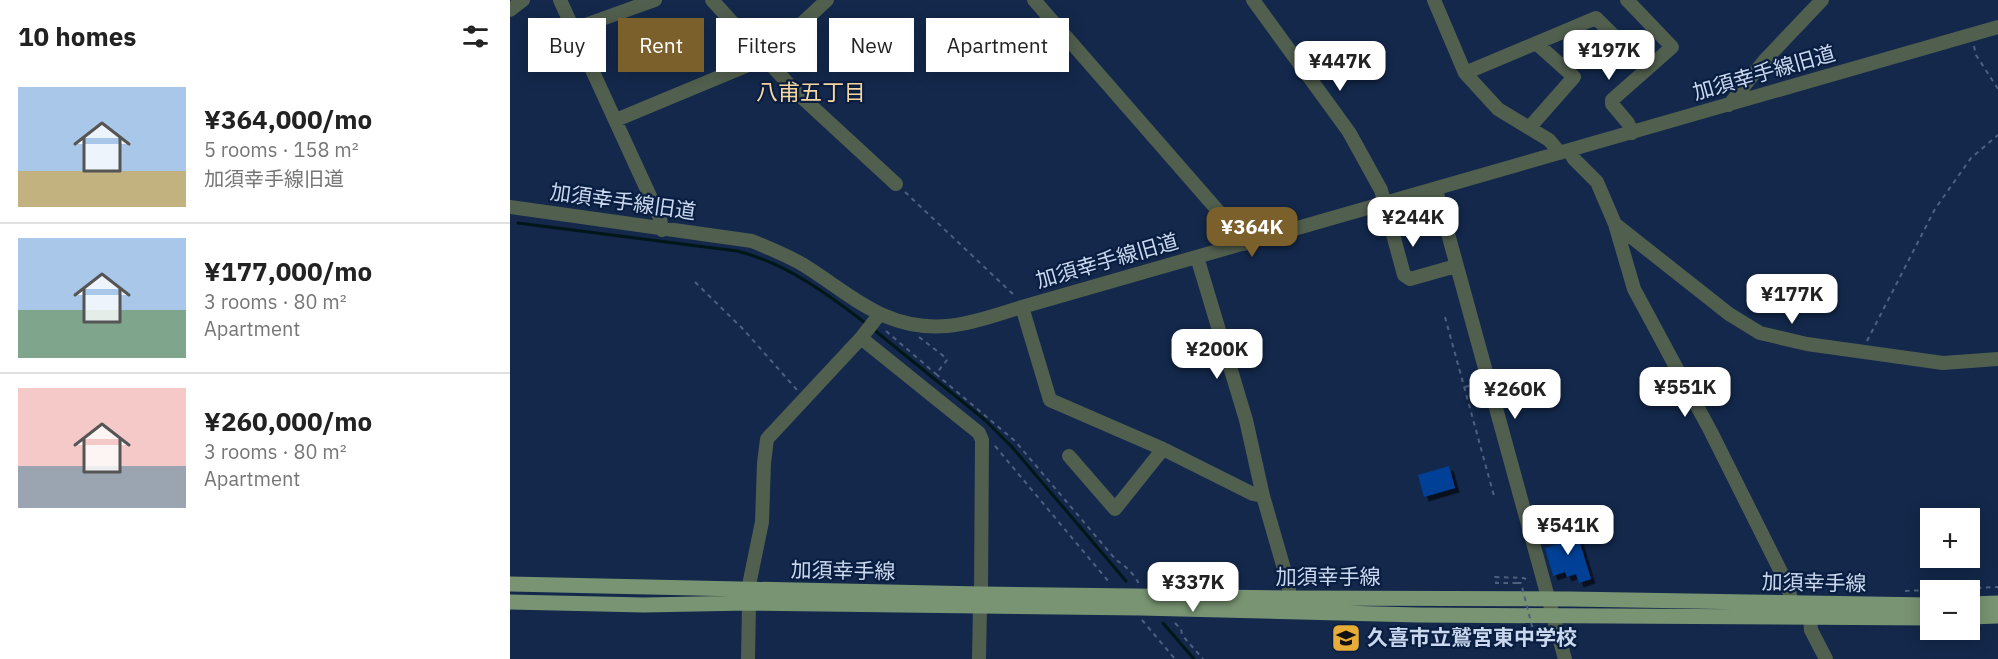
<!DOCTYPE html>
<meta charset="utf-8">
<style>
:root{--surface:#fff;--page:#f6f6f6;--text:#222;--muted:#767676;--line:#e0e0e0;--accent:#7b602b}
body{margin:0;font-family:"IBM Plex Sans","Noto Sans JP",sans-serif;background:var(--page);color:var(--text);height:100vh;display:flex;flex-direction:column;font-size:22px;white-space:nowrap}
*{box-sizing:border-box;margin:0}
p{font-size:20px;color:var(--muted)}
.icon{flex:none;width:33px;height:33px;fill:none;stroke:currentColor;stroke-width:2;stroke-linecap:round;stroke-linejoin:round}
.map{position:relative;flex:1;overflow:hidden}
.sheet{display:flex;flex-direction:column;background:var(--surface);width:510px}
.sheet>*{flex:none}
.top-card{position:absolute;left:18px;top:18px;width:570px;height:54px;display:flex;gap:12px}
.buttons{position:absolute;left:1410px;top:508px;display:grid;gap:12px}
.buttons a{display:grid;place-items:center;width:60px;height:60px;border-radius:0px;background:var(--surface);box-shadow:0 3px 15px #0003;font-size:30px}
.price{position:absolute;translate:-50% -51px;padding:0 14px;border-radius:12px;background:#fff;color:#222;font-size:20px;line-height:39px;filter:drop-shadow(0 2px 3px #0008)}
.price::after{content:'';position:absolute;left:50%;top:36px;width:18px;height:14px;margin-left:-9px;background:inherit;clip-path:polygon(0 0,100% 0,50% 100%)}
.price.active{background:var(--accent);color:#fff}
ul{padding:0;list-style:none}
li{display:flex;align-items:center;gap:18px;height:150px;padding:0 18px}
li+li{border-top:2px solid var(--line)}
li span{display:grid;place-items:center;flex:none;width:168px;height:120px;border-radius:0px;color:#555}
li>.icon{margin-inline-start:auto}
span .icon{width:72px;height:72px;fill:#fffc;stroke-width:1}
li b{font-size:26px}
h2{display:flex;justify-content:space-between;align-items:center;height:72px;padding:0 18px;font-size:26px}
.chip{padding:0 21px;border-radius:0px;background:var(--surface);box-shadow:0 3px 15px #0003;font-size:21px;line-height:54px}
.chip.active{background:var(--accent);color:#fff}
main{display:flex;flex:1;min-height:0}
.map>svg:first-child{display:block}
.lines{fill:none;stroke-linecap:round;stroke-linejoin:round}
.stream{stroke:#001718;stroke-width:3}
.building{fill:#043f97;filter:url(#shadow)}
.path{stroke:#4d607f;stroke-width:2;stroke-dasharray:4.5 4.5;stroke-linecap:butt}
.minor{stroke:#515f4e;stroke-width:14}
.major{stroke:#789472;stroke-width:15}
.path-bridge{stroke:#4d607f;stroke-width:2;stroke-dasharray:4.5 4.5;stroke-linecap:butt}
.labels{text-anchor:middle;stroke-width:4.5;stroke-linejoin:round;paint-order:stroke}
.street-label{font-size:21px;fill:#cad8ef;stroke:#091e40}
.poi-label{font-size:21px;font-weight:bold;fill:#cad8ef;stroke:#091e40;text-anchor:start}
.neighbourhood-label{font-size:22px;fill:#f9d7a0;stroke:#091e40}
</style>
<main>
<section class="sheet">
<h2>10 homes<svg class="icon" aria-label="filters" viewBox="0 0 24 24"><path d="M4 7h16M4 17h16"/><circle cx="9" cy="7" r="2"/><circle cx="15" cy="17" r="2"/></svg></h2>
<ul>
<li><span style="background:linear-gradient(#a9c7e8 70%,#c2b280 0)"><svg class="icon" aria-label="home" viewBox="0 0 24 24"><path d="M3 11l9-7 9 7M6 9v11h12V9"/></svg></span><div><b>¥364,000/mo</b><p>5 rooms · 158 m²</p><p>加須幸手線旧道</p></div></li>
<li><span style="background:linear-gradient(#a9c7e8 60%,#7fa58c 0)"><svg class="icon" aria-label="home" viewBox="0 0 24 24"><path d="M3 11l9-7 9 7M6 9v11h12V9"/></svg></span><div><b>¥177,000/mo</b><p>3 rooms · 80 m²</p><p>Apartment</p></div></li>
<li><span style="background:linear-gradient(#f6c9c9 65%,#9aa5b1 0)"><svg class="icon" aria-label="home" viewBox="0 0 24 24"><path d="M3 11l9-7 9 7M6 9v11h12V9"/></svg></span><div><b>¥260,000/mo</b><p>3 rooms · 80 m²</p><p>Apartment</p></div></li>
</ul>
</section>
<div class="map">
<svg width="1488" height="659" viewBox="0 0 1488 659">
<defs>
<filter id="shadow"><feDropShadow dx="4.5" dy="4.5" stdDeviation="0" flood-color="#0009"/></filter>
</defs>
<rect width="100%" height="100%" fill="#13284b"/>
<g class="lines">
<!-- stream -->
<path class="stream" d="M8 223 227 251C276 263 319 295 358 325
M363 329 475 420 502 447 616 581
M653 623 684 659"/>
</g>
<!-- building -->
<path class="building" d="M939 466 945 488 914 497 908 475Z
M1065 527 1081 579 1069 583 1066 574 1057 577 1055 572 1043 576 1035 548 1051 543 1048 532Z"/>
<g class="lines">
<!-- path -->
<path class="path" d="M1464 46 1466 55 1488 89
M395 192 506 297
M185 282 234 330 287 390
M935 317 984 496
M376 331 426 374
M409 337 436 358 437 360 426 374 505 441 606 560C615 565 625 575 629 584
M1357 341 1425 209 1461 158 1488 135
M955 387 967 383
M485 446 599 582
M1007 583H986L985 577 1014 578 1020 582
M1395 591 1488 587
M632 620 665 659
M665 623 671 629 672 635 693 659
M1020 631 997 630V636H1027L1035 631"/>
<!-- minor -->
<path class="minor" d="M50 0 150 218 152 230
M202 0 284 90 386 184
M524 0 730 236 734 244
M743 0 839 132 871 190 894 275 900 279 946 266
M924 0 955 73 988 109 1039 140 1050 153
M1117 0 1162 47 1102 100V104L1118 123 1122 133
M0 10 13 0
M64 29 145 0
M955 73 1086 18 1111 43
M1219 105 1254 61 1312 0
M106 120 255 58 317 0
M1019 128 1064 77 1026 43
M1059 151 1064 159 1087 182 1105 224 1124 289 1201 432 1278 586 1282 604
M926 190 1055 659
M0 207 242 241C259 248 276 255 292 264 341 294 374 331 437 326 462 324 488 314 512 307L1488 27
M1105 224 1219 314 1250 333 1297 344 1433 363 1488 359
M687 257 736 420 753 496 779 586V598
M512 307 540 400 653 449 743 494 753 496
M351 338 469 433 472 440 471 594
M559 456 605 509 653 449
M238 590 252 522 254 463 257 439 351 338 369 315
M1300 617 1301 630 1316 659
M238 659 239 603
M469 659 470 606"/>
<!-- major -->
<path class="major" d="M0 584 471 594 779 598 1060 599 1420 605
M0 602 134 605 239 603 630 608 908 615 1420 618
M1460 604 1488 603
M1460 617 1488 616"/>
<!-- path-bridge -->
<path class="path-bridge" d="M1007 583H1011L1023 630 1020 631"/>
</g>
<!-- icons -->
<defs>
<g id="school-square" transform="scale(1.5)"><rect x="-9" y="-9" width="18" height="18" rx="4" fill="#e7ac37" stroke="#091e40"/><path d="M0-5L7-2L0 1L-7-2ZM-4 1L0 2.5L4 1V4Q0 6-4 4Z" fill="#111"/></g>
</defs>
<g fill-rule="evenodd">
<use href="#school-square" x="836" y="638"/>
</g>
<g class="labels">
<!-- street labels -->
<g class="street-label">
<text transform="translate(1254 73) rotate(-16)" y="7">加須幸手線旧道</text>
<text transform="translate(113 202) rotate(8)" y="7">加須幸手線旧道</text>
<text transform="translate(597 261) rotate(-16)" y="7">加須幸手線旧道</text>
<text transform="translate(333 571) rotate(1)" y="7">加須幸手線</text>
<text x="818" y="584">加須幸手線</text>
<text transform="translate(1304 583) rotate(1)" y="7">加須幸手線</text>
</g>
<!-- poi labels -->
<g class="poi-label">
<text x="857" y="645">久喜市立鷲宮東中学校</text>
</g>
<!-- neighbourhood labels -->
<g class="neighbourhood-label">
<text x="301" y="100">八甫五丁目</text>
</g>
</g>
</svg>
<div class="buttons">
<a>+</a>
<a>−</a>
</div>
<b class="price" style="left:1099px;top:81px">¥197K</b>
<b class="price" style="left:830px;top:92px">¥447K</b>
<b class="price" style="left:903px;top:248px">¥244K</b>
<b class="price active" style="left:742px;top:258px">¥364K</b>
<b class="price" style="left:1282px;top:325px">¥177K</b>
<b class="price" style="left:707px;top:380px">¥200K</b>
<b class="price" style="left:1175px;top:418px">¥551K</b>
<b class="price" style="left:1005px;top:420px">¥260K</b>
<b class="price" style="left:1058px;top:556px">¥541K</b>
<b class="price" style="left:683px;top:613px">¥337K</b>
<div class="top-card">
<a class="chip">Buy</a>
<a class="chip active">Rent</a>
<a class="chip">Filters</a>
<a class="chip">New</a>
<a class="chip">Apartment</a>
</div>
</div>
</main>
